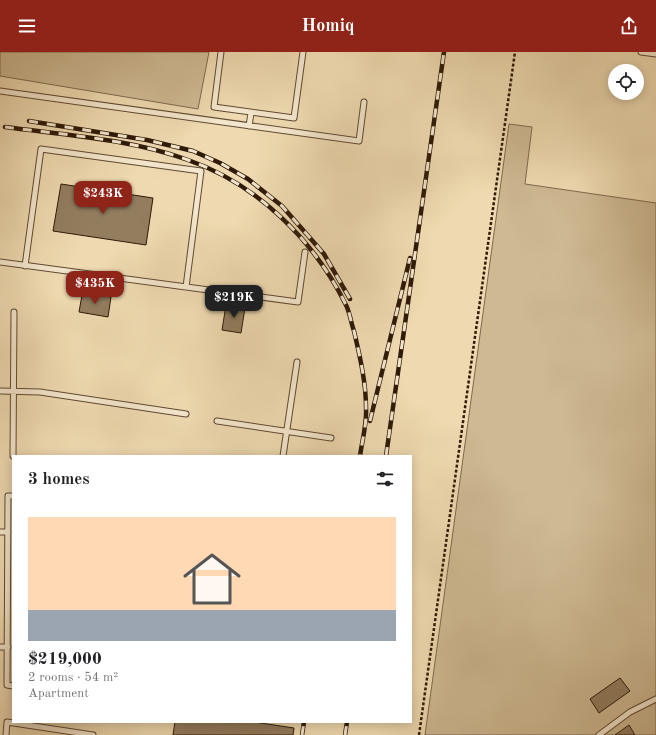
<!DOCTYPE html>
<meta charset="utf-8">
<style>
:root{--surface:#fff;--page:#f6f6f6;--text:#202124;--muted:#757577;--line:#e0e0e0;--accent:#8f2418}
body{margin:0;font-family:"Old Standard TT",serif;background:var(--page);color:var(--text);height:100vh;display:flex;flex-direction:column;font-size:15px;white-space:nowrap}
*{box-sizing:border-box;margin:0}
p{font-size:13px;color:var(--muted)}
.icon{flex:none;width:22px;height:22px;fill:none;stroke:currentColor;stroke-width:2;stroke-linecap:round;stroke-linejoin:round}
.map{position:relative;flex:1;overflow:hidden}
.panel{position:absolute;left:12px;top:403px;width:400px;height:268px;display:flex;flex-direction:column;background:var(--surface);border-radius:0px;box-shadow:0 2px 10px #0003}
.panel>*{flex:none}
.buttons{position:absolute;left:608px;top:12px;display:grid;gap:8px}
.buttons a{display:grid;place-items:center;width:36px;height:36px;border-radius:50%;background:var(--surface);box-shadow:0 2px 10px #0003;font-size:20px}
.price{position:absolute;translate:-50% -34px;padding:0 9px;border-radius:8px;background:var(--accent);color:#fff;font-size:13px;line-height:26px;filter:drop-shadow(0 1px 2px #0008)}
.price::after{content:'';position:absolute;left:50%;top:24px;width:12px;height:9px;margin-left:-6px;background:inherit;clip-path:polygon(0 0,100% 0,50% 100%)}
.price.active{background:#222;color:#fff}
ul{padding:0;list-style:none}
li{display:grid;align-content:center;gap:8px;height:212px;padding:0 16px}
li+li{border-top:1px solid var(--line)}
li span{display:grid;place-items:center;height:124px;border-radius:0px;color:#555}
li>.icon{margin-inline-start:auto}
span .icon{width:72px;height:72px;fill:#fffc;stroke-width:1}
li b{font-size:17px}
h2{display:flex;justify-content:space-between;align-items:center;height:48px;padding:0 16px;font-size:17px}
header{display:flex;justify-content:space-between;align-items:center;height:52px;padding:0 16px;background:var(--accent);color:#fff;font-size:18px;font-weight:700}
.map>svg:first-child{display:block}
.green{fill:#ceb993;stroke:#7e6a4e}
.building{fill:#927d5f;stroke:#2f1a08}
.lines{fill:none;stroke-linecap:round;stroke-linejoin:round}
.service-casing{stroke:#5f4a32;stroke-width:7}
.path{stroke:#2f1a08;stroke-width:2.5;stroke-dasharray:3 2;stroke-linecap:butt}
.service{stroke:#f4e6cc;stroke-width:5}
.rail-casing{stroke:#2f1a08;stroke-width:4.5}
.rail{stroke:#f4e6cc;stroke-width:3;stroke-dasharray:9;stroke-linecap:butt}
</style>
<header><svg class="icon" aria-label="menu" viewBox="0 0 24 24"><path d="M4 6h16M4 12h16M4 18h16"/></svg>Homiq<svg class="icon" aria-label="share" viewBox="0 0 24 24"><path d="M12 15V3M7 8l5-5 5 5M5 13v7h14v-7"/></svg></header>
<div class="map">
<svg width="656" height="683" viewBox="0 0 656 683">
<rect width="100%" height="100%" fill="#eed9b0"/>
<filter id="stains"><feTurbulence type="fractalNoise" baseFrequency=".005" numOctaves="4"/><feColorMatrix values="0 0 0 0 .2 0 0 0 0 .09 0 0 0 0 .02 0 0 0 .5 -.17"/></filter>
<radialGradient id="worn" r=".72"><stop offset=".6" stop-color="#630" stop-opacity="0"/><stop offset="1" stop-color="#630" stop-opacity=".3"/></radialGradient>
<!-- green -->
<path class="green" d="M0 0H209L198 57 0 24Z
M509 72 532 75 525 132 656 151V683H425Z"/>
<!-- building -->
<path class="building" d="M61 132 153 146 146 193 53 179Z
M86 241 111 245 108 265 79 260 82 243H86Z
M226 253 245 256 241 281 222 278Z
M620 626 630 639 599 661 590 647Z
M175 670H254L294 676 293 683H173Z
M629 673 635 683H615Z"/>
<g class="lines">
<!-- service casing -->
<g class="service-casing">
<path id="service" d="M221 0 214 55 294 66 303 0
M641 0 656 2
M0 39 359 89 364 50
M249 74 251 61
M0 210 298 250 305 200
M25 214 41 97 201 119 186 235
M0 339 40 340 186 362
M217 369 331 386
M13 404 14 260
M283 404 297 310
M13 444H8L7 633 13 634
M0 480H8
M0 595H8
M6 683 7 670 93 683
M599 683 630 660 656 647"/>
</g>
<!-- path -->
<path class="path" d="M419 683 515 0"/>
<!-- service -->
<use href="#service" class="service"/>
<!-- rail casing -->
<g class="rail-casing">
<path id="rail" d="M29 69 147 88 193 99 220 111 248 127 282 154 324 202 350 247
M5 75C66 83 130 87 188 108 257 132 314 188 346 253 350 261 351 271 354 279 360 305 366 330 366 356 367 372 362 389 360 404
M370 369 410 206
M386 404 444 0
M302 683 304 670
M345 683 347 670"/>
</g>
<!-- rail -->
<use href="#rail" class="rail"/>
</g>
<rect width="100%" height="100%" filter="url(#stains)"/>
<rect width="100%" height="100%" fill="url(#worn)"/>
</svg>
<div class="buttons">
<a><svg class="icon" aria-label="locate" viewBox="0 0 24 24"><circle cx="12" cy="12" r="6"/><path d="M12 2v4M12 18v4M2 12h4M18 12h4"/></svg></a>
</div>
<b class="price" style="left:103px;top:163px">$243K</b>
<b class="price" style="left:95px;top:253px">$435K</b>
<b class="price active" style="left:234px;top:267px">$219K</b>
<section class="panel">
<h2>3 homes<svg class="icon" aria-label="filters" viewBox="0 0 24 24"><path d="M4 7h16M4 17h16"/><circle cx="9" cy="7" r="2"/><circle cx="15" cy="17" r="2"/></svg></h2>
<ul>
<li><span style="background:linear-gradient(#ffd9b3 75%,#9aa5b1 0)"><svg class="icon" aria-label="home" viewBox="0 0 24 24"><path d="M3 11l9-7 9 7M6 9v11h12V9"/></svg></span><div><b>$219,000</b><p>2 rooms · 54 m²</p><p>Apartment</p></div></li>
</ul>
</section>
</div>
